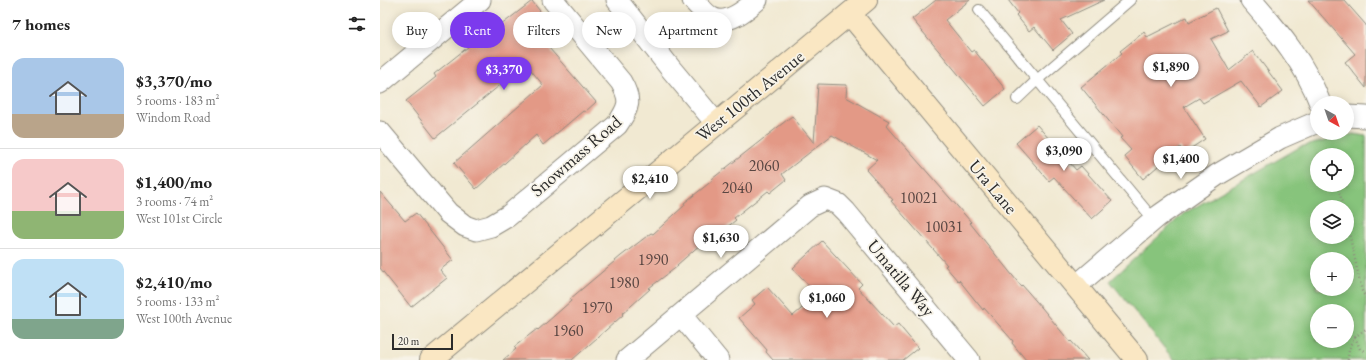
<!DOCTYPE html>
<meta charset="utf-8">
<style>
:root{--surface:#fff;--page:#f6f6f6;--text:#222;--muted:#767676;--line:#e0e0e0;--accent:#7c3aed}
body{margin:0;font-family:"EB Garamond",serif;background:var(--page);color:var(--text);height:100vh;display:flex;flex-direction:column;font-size:15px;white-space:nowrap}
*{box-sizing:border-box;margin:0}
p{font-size:13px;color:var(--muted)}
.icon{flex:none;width:22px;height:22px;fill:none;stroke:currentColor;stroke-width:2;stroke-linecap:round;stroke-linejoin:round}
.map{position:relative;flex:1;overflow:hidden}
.details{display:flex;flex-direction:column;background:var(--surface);width:380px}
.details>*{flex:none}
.top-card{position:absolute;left:12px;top:12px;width:380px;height:36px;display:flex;gap:8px}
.needle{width:26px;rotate:140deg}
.buttons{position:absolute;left:930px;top:96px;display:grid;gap:8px}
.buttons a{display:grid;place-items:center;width:44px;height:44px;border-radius:50%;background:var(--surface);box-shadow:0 2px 10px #0003;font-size:20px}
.scale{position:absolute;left:12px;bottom:10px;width:61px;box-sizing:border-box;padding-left:4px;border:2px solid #2b2b2b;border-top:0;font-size:11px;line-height:14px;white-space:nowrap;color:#2b2b2b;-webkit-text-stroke:3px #f7f3e8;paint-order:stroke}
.price{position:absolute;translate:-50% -34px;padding:0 9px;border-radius:14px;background:#fff;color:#222;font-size:13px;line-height:26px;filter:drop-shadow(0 1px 2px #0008)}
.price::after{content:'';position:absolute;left:50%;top:24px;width:12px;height:9px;margin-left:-6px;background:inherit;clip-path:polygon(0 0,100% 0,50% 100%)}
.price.on{background:var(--accent);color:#fff}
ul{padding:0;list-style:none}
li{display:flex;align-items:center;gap:12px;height:100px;padding:0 12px}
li+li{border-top:1px solid var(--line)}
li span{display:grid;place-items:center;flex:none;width:112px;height:80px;border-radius:12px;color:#555}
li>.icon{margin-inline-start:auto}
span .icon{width:48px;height:48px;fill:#fffc;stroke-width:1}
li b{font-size:17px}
h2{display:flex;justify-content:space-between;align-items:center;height:48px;padding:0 12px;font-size:17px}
.chip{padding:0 14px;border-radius:18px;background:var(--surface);box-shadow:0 2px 10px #0003;font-size:14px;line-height:36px}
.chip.on{background:var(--accent);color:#fff}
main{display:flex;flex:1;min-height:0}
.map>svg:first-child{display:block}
.green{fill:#87c47b;stroke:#597853;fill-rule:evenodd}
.building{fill:#e39986}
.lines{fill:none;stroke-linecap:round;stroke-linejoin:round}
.lane-casing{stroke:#8e8a7e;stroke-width:12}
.street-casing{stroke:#8e8a7e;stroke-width:23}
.secondary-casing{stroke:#8e8a7e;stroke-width:24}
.path{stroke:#8e8a7e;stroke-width:2.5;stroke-dasharray:1 3;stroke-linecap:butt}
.lane{stroke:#fff;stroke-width:10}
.street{stroke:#fff;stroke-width:21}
.secondary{stroke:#fae7c3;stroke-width:22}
.labels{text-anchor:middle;stroke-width:3.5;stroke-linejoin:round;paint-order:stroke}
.number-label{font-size:16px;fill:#594642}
.street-label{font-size:18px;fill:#2b2b2b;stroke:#f7f3e8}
</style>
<main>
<section class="details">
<h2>7 homes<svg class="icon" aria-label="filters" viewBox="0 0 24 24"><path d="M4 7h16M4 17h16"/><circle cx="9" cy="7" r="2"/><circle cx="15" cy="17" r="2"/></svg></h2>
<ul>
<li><span style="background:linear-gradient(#a9c7e8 70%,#b9a48a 0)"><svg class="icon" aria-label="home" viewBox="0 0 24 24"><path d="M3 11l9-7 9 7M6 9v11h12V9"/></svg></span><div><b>$3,370/mo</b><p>5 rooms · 183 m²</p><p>Windom Road</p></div></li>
<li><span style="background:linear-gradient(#f6c9c9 65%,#8fb573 0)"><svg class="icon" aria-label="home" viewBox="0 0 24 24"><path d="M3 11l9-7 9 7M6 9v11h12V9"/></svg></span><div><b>$1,400/mo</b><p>3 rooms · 74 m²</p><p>West 101st Circle</p></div></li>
<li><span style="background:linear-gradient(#bfe0f5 75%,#7fa58c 0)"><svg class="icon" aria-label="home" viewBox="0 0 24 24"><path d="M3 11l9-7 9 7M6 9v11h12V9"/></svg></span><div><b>$2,410/mo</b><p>5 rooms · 133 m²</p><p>West 100th Avenue</p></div></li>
</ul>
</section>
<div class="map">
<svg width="986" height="360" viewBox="0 0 986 360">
<rect width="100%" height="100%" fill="#f7f3e8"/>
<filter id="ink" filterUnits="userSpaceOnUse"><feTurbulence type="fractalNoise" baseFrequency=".025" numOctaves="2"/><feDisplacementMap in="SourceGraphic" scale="8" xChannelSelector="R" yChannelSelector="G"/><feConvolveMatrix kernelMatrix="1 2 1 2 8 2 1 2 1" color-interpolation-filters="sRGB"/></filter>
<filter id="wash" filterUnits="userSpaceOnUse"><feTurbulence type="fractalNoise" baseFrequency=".012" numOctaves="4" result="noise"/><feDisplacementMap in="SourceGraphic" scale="16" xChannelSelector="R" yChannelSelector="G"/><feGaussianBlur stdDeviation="0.9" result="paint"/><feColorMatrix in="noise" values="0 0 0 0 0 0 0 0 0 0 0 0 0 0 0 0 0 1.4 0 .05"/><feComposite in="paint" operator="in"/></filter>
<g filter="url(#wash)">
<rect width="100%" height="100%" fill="#f1e9d2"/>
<!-- green -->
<path class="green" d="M973 134 986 136V360H794L730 281 803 214 920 147ZM937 155H967V185H937ZM937 207H967V237H937ZM937 259H967V289H937ZM937 311H967V341H937Z"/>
<g id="blocks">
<!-- building -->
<path class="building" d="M556 0H590L565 20 591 52 594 50 625 89 605 106 532 19Z
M628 0H724L681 20 692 34 673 50 654 27 649 31 636 15 638 13Z
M928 0H964L986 25V88L965 62 975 54Z
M152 1 182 39 169 48 216 102 205 112 203 111 163 145 156 135 96 189 74 163 163 85 146 64 55 138 26 101 56 77 54 74 88 47 86 44 106 28 111 33Z
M836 8 848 31 831 39 849 70 873 51 903 91 881 107 861 81 823 103 819 98 804 107 825 139 804 153 800 147 763 179 744 156 751 150 740 138 742 137 701 87 742 53 740 51 764 32 767 37 807 17 809 22Z
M438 84 467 85 466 97 509 121 506 125 591 222 590 223 641 286 642 285 662 308 690 342 691 341 708 360H646L632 343 633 341 604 308 603 310 579 280 578 281 565 266 567 265 511 201 513 200 486 170 497 160 452 135 402 174 406 180 390 193 388 191 354 218 356 220 341 232 338 229 297 265 298 266 269 288 270 289 242 314 243 315 192 360H123L136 349 134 347 157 329 158 330 191 301 190 299 241 256 271 233 273 234 305 205 304 203 333 180 332 179 412 116 434 143Z
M657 125 696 170 701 166 732 201 712 219 674 177 669 181 636 143Z
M0 192 25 221 36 213 73 260 60 270 67 278 31 307 0 268Z
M442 241 482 284 478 288 514 327 518 324 538 348 523 360H393L386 352 387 350 359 318 375 304 372 300 387 287 413 316 437 295 413 268Z"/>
</g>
</g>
<g filter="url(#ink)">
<use href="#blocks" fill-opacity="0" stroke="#8e8a7e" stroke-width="1"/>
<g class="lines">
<!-- lane casing -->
<g class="lane-casing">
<path id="lane" d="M599 10 774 220
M637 99 657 80 750 0"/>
</g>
<!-- street casing -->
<g class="street-casing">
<path id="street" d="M237 0 291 69 336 123
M313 0C319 6 325 14 332 18 347 26 367 9 377 0
M871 0C898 31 925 63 940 103
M0 83 100 0
M967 116 986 117
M0 132 68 213 85 226 96 230 111 226 128 216 237 125C249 107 252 101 241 82L173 0
M696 286 777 217 837 175 900 138 937 122
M301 315 338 360
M247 360 430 206 445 199 458 204 466 212 589 360"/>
</g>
<!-- secondary casing -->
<g class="secondary-casing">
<path id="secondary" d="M470 14 757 360
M51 360 486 0"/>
</g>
<!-- path -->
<path class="path" d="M951 154 952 155
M958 185 963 207
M967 224 982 291 986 298
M975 337 980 349 986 352
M968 360C969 343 972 338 986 329"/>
<!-- lane -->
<use href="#lane" class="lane"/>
<!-- street -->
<use href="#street" class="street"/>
<!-- secondary -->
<use href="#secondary" class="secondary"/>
</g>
</g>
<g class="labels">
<!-- number labels -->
<g class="number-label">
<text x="384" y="171">2060</text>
<text x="357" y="193">2040</text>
<text x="539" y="203">10021</text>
<text x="564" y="232">10031</text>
<text x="273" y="265">1990</text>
<text x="244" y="288">1980</text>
<text x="217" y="313">1970</text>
<text x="188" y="336">1960</text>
</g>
<!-- street labels -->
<g class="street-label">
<text transform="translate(370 96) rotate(-39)" y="6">West 100th Avenue</text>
<text transform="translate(196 156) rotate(-41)" y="6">Snowmass Road</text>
<text transform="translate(613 187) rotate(50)" y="6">Ura Lane</text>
<text transform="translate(521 278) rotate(50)" y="6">Umatilla Way</text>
</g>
</g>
</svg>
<div class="buttons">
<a><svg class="needle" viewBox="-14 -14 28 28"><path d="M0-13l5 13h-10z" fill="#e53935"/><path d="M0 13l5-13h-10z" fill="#767676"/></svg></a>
<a><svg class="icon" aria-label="locate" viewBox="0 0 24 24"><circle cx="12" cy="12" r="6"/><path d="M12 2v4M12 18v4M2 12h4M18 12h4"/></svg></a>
<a><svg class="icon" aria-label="layers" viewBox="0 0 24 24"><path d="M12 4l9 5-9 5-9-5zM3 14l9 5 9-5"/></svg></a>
<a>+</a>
<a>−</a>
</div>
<div class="scale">20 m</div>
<b class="price" style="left:791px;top:88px">$1,890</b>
<b class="price on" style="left:124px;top:91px">$3,370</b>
<b class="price" style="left:684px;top:172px">$3,090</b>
<b class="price" style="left:801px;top:180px">$1,400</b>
<b class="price" style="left:270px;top:200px">$2,410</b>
<b class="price" style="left:341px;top:259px">$1,630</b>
<b class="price" style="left:447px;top:319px">$1,060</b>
<div class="top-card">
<a class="chip">Buy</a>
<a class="chip on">Rent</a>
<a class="chip">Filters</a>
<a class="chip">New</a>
<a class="chip">Apartment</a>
</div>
</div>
</main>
